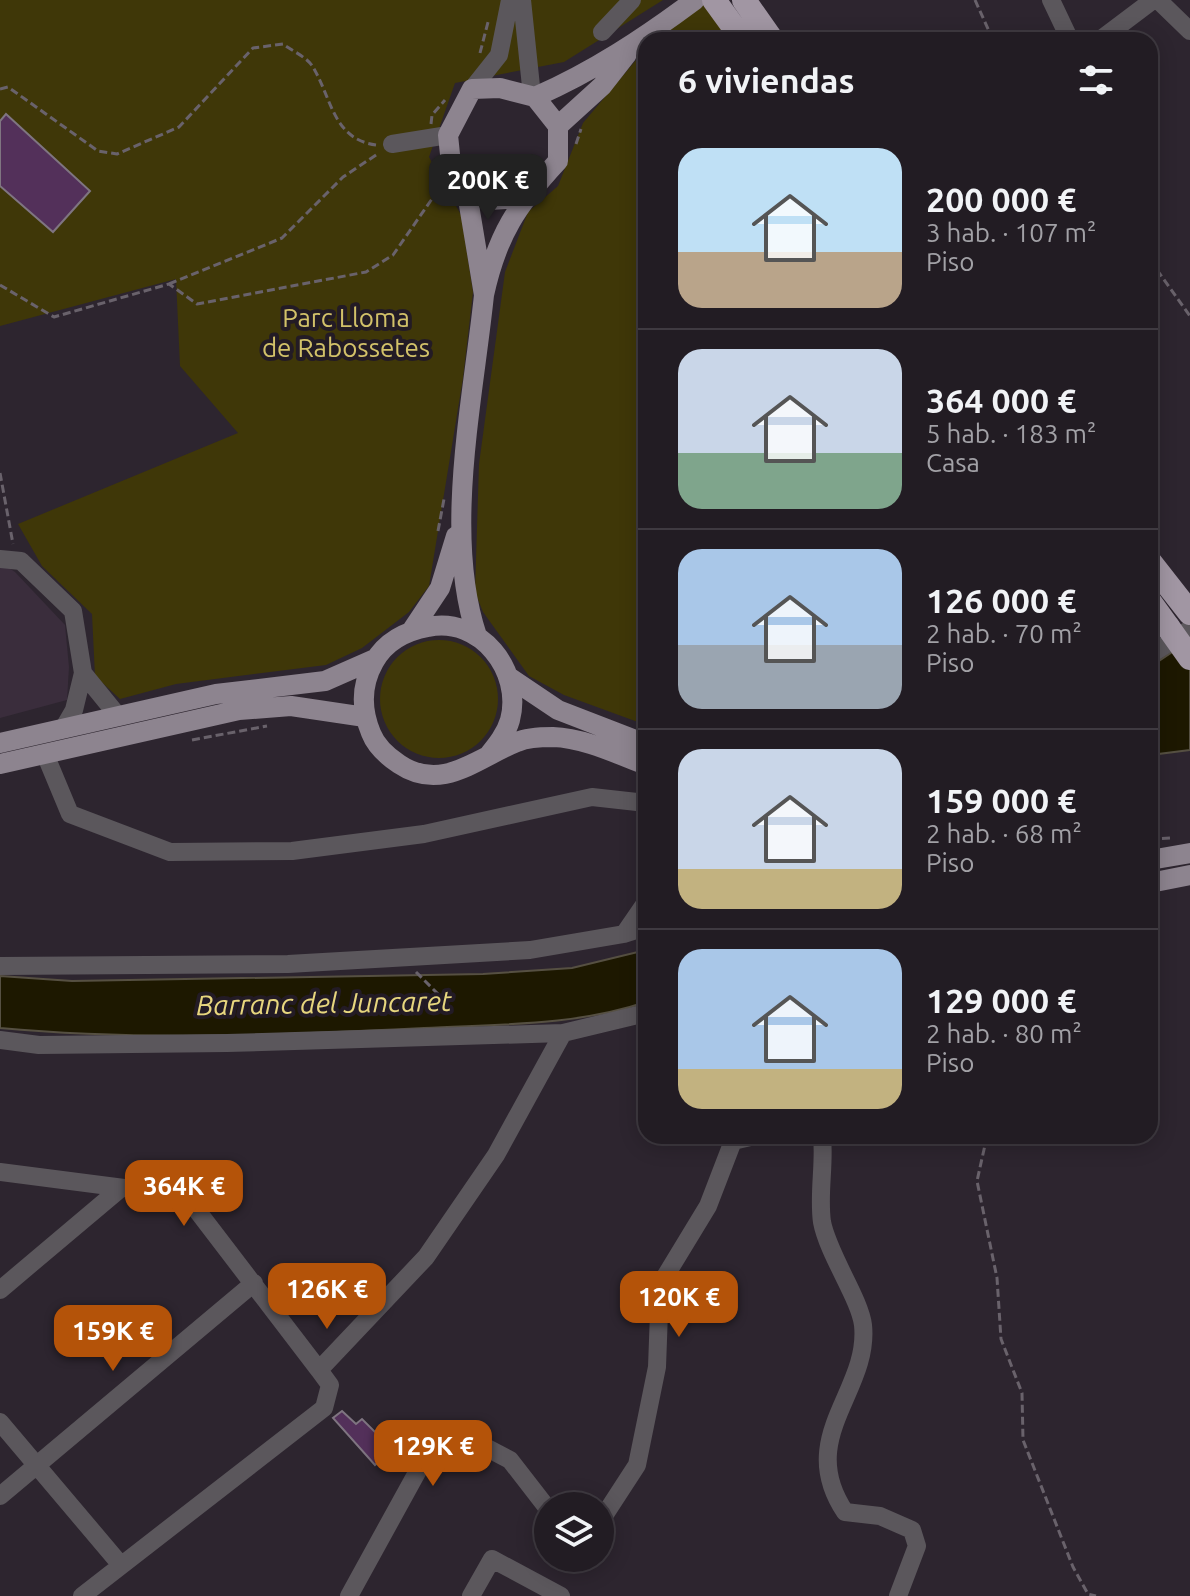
<!DOCTYPE html>
<html lang="es">
<meta charset="utf-8">
<style>
:root{--surface:#221c23;--page:#2e2930;--text:#f1f3f6;--muted:#a2a1a6;--line:#3f3a41;--accent:#b45309}
body{margin:0;font-family:Ubuntu,sans-serif;background:var(--page);color:var(--text);height:100vh;display:flex;flex-direction:column;font-size:30px;white-space:nowrap}
*{box-sizing:border-box;margin:0}
p{font-size:26px;color:var(--muted)}
.icon{flex:none;width:44px;height:44px;fill:none;stroke:currentColor;stroke-width:2;stroke-linecap:round;stroke-linejoin:round}
.map{position:relative;flex:1;overflow:hidden}
.side{position:absolute;left:638px;top:32px;width:520px;height:1112px;display:flex;flex-direction:column;background:var(--surface);border-radius:24px;box-shadow:0 4px 20px #0003,0 0 0 2px var(--line)}
.side>*{flex:none}
.buttons{position:absolute;left:534px;top:1492px;display:grid;gap:16px}
.buttons a{display:grid;place-items:center;width:80px;height:80px;border-radius:50%;background:var(--surface);box-shadow:0 4px 20px #0003,0 0 0 2px var(--line);font-size:40px}
.price{position:absolute;translate:-50% -68px;padding:0 18px;border-radius:16px;background:var(--accent);color:#fff;font-size:26px;line-height:52px;filter:drop-shadow(0 2px 4px #0008)}
.price::after{content:'';position:absolute;left:50%;top:48px;width:24px;height:18px;margin-left:-12px;background:inherit;clip-path:polygon(0 0,100% 0,50% 100%)}
.price.current{background:#222;color:#fff}
ul{padding:0;list-style:none}
li{display:flex;align-items:center;gap:24px;height:200px;padding:0 40px}
li+li{border-top:2px solid var(--line)}
li span{display:grid;place-items:center;flex:none;width:224px;height:160px;border-radius:24px;color:#555}
li>.icon{margin-inline-start:auto}
span .icon{width:96px;height:96px;fill:#fffc;stroke-width:1}
li b{font-size:34px}
h2{display:flex;justify-content:space-between;align-items:center;height:96px;padding:0 40px;font-size:34px}
.map>svg:first-child{display:block}
.built{fill:#3a2d3c}
.green{fill:#3f3708}
.water{fill:#1d1800;stroke:#565042;stroke-width:2}
.building{fill:#53305a;stroke:#7f7581;stroke-width:2}
.lines{fill:none;stroke-linecap:round;stroke-linejoin:round}
.path{stroke:#69626b;stroke-width:3;stroke-dasharray:8 4;stroke-linecap:butt}
.minor{stroke:#5b575c;stroke-width:18}
.major{stroke:#8d848f;stroke-width:20}
.highway{stroke:#a196a3;stroke-width:24}
.highway-bridge{stroke:#a196a3;stroke-width:24}
.labels{text-anchor:middle;stroke-width:8;stroke-linejoin:round;paint-order:stroke}
.park-label{font-size:26px;fill:#d2c169;stroke:#231b25}
.water-label{font-size:28px;font-style:italic;fill:#e7d67e;stroke:#231b25}
</style>
<div class="map">
<svg width="1190" height="1596" viewBox="0 0 1190 1596">
<rect width="100%" height="100%" fill="#2d252f"/>
<!-- built -->
<path class="built" d="M0 562 15 572 65 625 69 667 67 700 0 718Z"/>
<!-- green -->
<path class="green" d="M0 0H663L564 62 455 83 429 157 461 215 473 292 463 378 429 586 409 612 362 648 326 665 176 684 120 699 95 676 92 614 42 566 18 524 238 433 180 366 176 279 0 326Z
M704 2 731 40H647Z
M646 41V725L564 695 529 676 483 612 475 592 479 464 505 272 528 212 558 186 583 123 642 53Z
M380 699a59 59 0 1 1 118 0a59 59 0 1 1-118 0Z"/>
<!-- water -->
<path class="water" d="M1190 640V750L1150 755V667Z
M646 950V1002C575 1026 499 1024 424 1028 284 1035 140 1041 0 1028V976L72 981 483 974 572 968Z"/>
<!-- building -->
<path class="building" d="M6 114 90 191 53 232 0 186V121Z
M342 1411 356 1424 362 1419 392 1449 375 1465 333 1418Z"/>
<g class="lines">
<!-- path -->
<path class="path" d="M975 0 993 40
M480 53 488 22
M0 89 8 87 98 151 117 154 179 127 253 48 283 44C292 51 307 57 313 67 332 99 333 139 376 145
M431 124 432 115 445 100
M576 144 581 129
M1150 260 1190 316
M169 284 282 238 343 177 379 153
M0 285 54 317 169 284 197 304 366 272 393 255 443 183
M0 473 13 544
M438 531 444 499
M192 740 267 726
M1150 839 1170 838
M416 972 444 1000
M987 1136 977 1181 997 1278 1001 1339 1022 1393 1023 1440 1073 1567 1088 1594 1096 1596"/>
<!-- minor -->
<path class="minor" d="M522 0 532 96
M1051 0 1070 40
M1158 0 1190 31
M602 32 632 0
M1100 40 1153 0
M472 89 499 55 510 0
M392 144 448 135
M0 559 21 561 73 611 83 673 74 710 63 729
M1150 655 1190 629
M83 673 118 716
M45 754 70 814 170 852 292 851 424 834 592 797 646 803
M624 934 646 902
M0 966 288 964 530 950 624 934 646 927
M0 1040 39 1045 227 1043 563 1033 646 1013
M822 1136C825 1164 818 1194 822 1222 828 1254 860 1299 863 1325 870 1392 795 1437 845 1512L880 1516 912 1530 917 1546 898 1596
M0 1172 186 1196 319 1370
M0 1290 121 1188
M0 1422 120 1564
M0 1496 254 1283
M600 1522 637 1465 657 1367 660 1285 708 1206 733 1141 755 1136
M82 1596 324 1408 330 1385 319 1370 426 1257 496 1155 563 1033
M349 1596 431 1447 466 1437 510 1460 548 1509
M471 1596 492 1559 561 1596"/>
<!-- major -->
<path class="major" d="M535 97C594 71 644 38 695 0
M558 126 602 86 627 54
M466 187 490 200 523 198
M412 630 440 588 456 536
M477 636C443 535 473 401 484 295 497 235 517 205 558 161V126L535 97 500 88 472 89 448 135 451 164 466 187 484 295
M509 677 558 710 646 744
M0 743 216 694 325 681 375 659
M488 756C497 745 506 734 510 720 523 671 480 616 428 627 406 631 385 642 374 662 361 685 361 709 371 733 376 746 387 756 399 764 442 793 477 758 517 742 526 738 542 737 553 737 584 738 617 754 646 765
M0 764 239 710 291 706 365 717
M1150 860 1190 853
M1150 883 1190 875"/>
<!-- highway -->
<path class="highway" d="M714 0 743 40
M744 0 772 40
M1150 562 1190 613
M1150 602 1168 627"/>
<!-- highway-bridge -->
<path class="highway-bridge" d="M1168 627 1190 658"/>
</g>
<g class="labels">
<!-- park labels -->
<g class="park-label">
<text x="346" y="327">Parc Lloma<tspan x="346" dy="30">de Rabossetes</tspan></text>
</g>
<!-- water labels -->
<g class="water-label">
<text transform="translate(324 1003) rotate(-1)" y="10">Barranc del Juncaret</text>
</g>
</g>
</svg>
<div class="buttons">
<a><svg class="icon" aria-label="layers" viewBox="0 0 24 24"><path d="M12 4l9 5-9 5-9-5zM3 14l9 5 9-5"/></svg></a>
</div>
<b class="price current" style="left:488px;top:222px">200K €</b>
<b class="price" style="left:184px;top:1228px">364K €</b>
<b class="price" style="left:327px;top:1331px">126K €</b>
<b class="price" style="left:679px;top:1339px">120K €</b>
<b class="price" style="left:113px;top:1373px">159K €</b>
<b class="price" style="left:433px;top:1488px">129K €</b>
<section class="side">
<h2>6 viviendas<svg class="icon" aria-label="filters" viewBox="0 0 24 24"><path d="M4 7h16M4 17h16"/><circle cx="9" cy="7" r="2"/><circle cx="15" cy="17" r="2"/></svg></h2>
<ul>
<li><span style="background:linear-gradient(#bfe0f5 65%,#b9a48a 0)"><svg class="icon" aria-label="home" viewBox="0 0 24 24"><path d="M3 11l9-7 9 7M6 9v11h12V9"/></svg></span><div><b>200 000 €</b><p>3 hab. · 107 m²</p><p>Piso</p></div></li>
<li><span style="background:linear-gradient(#c9d6e8 65%,#7fa58c 0)"><svg class="icon" aria-label="home" viewBox="0 0 24 24"><path d="M3 11l9-7 9 7M6 9v11h12V9"/></svg></span><div><b>364 000 €</b><p>5 hab. · 183 m²</p><p>Casa</p></div></li>
<li><span style="background:linear-gradient(#a9c7e8 60%,#9aa5b1 0)"><svg class="icon" aria-label="home" viewBox="0 0 24 24"><path d="M3 11l9-7 9 7M6 9v11h12V9"/></svg></span><div><b>126 000 €</b><p>2 hab. · 70 m²</p><p>Piso</p></div></li>
<li><span style="background:linear-gradient(#c9d6e8 75%,#c2b280 0)"><svg class="icon" aria-label="home" viewBox="0 0 24 24"><path d="M3 11l9-7 9 7M6 9v11h12V9"/></svg></span><div><b>159 000 €</b><p>2 hab. · 68 m²</p><p>Piso</p></div></li>
<li><span style="background:linear-gradient(#a9c7e8 75%,#c2b280 0)"><svg class="icon" aria-label="home" viewBox="0 0 24 24"><path d="M3 11l9-7 9 7M6 9v11h12V9"/></svg></span><div><b>129 000 €</b><p>2 hab. · 80 m²</p><p>Piso</p></div></li>
</ul>
</section>
</div>
